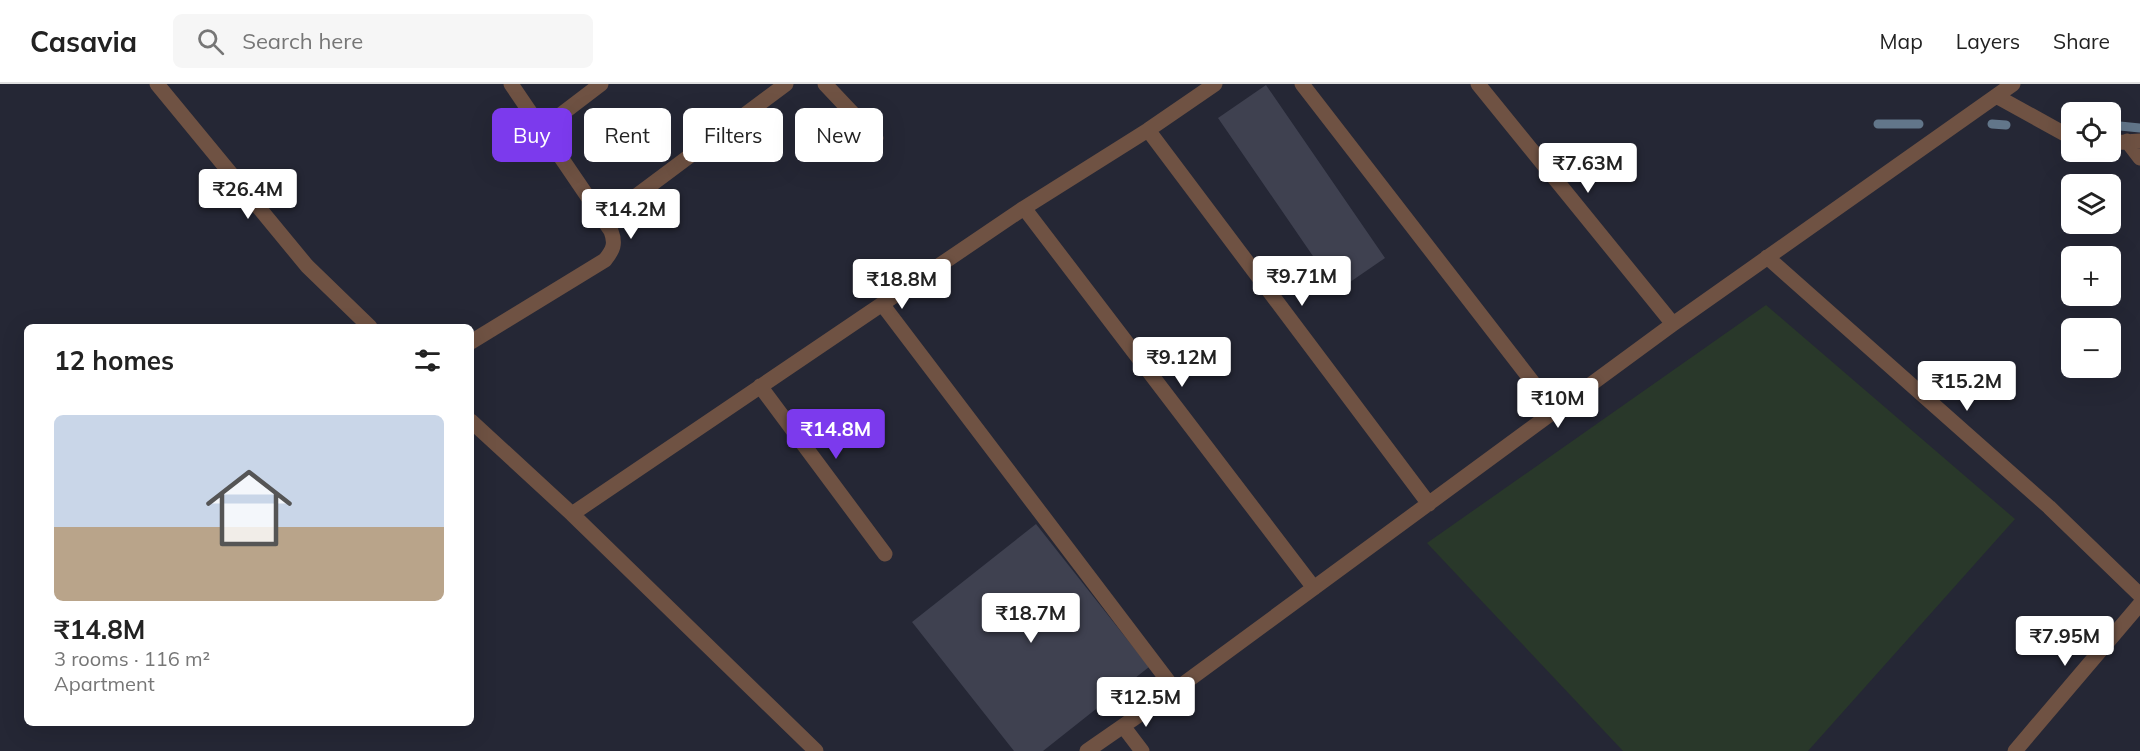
<!DOCTYPE html>
<meta charset="utf-8">
<style>
:root{--surface:#fff;--page:#f6f6f6;--text:#222;--muted:#767676;--line:#e0e0e0;--accent:#7c3aed}
body{margin:0;font-family:Mulish,sans-serif;background:var(--page);color:var(--text);height:100vh;display:flex;flex-direction:column;font-size:22px;white-space:nowrap}
*{box-sizing:border-box;margin:0}
p{font-size:20px;color:var(--muted)}
.icon{flex:none;width:33px;height:33px;fill:none;stroke:currentColor;stroke-width:2;stroke-linecap:round;stroke-linejoin:round}
.map{position:relative;flex:1;overflow:hidden}
.sheet{position:absolute;left:24px;top:240px;width:450px;height:402px;display:flex;flex-direction:column;background:var(--surface);border-radius:9px;box-shadow:0 6px 24px #0002}
.sheet>*{flex:none}
.banner{position:absolute;left:492px;top:24px;width:570px;height:54px;display:flex;gap:12px}
.controls{position:absolute;left:2061px;top:18px;display:grid;gap:12px}
.controls a{display:grid;place-items:center;width:60px;height:60px;border-radius:9px;background:var(--surface);box-shadow:0 6px 24px #0002;font-size:30px}
.price{position:absolute;translate:-50% -51px;padding:0 14px;border-radius:6px;background:#fff;color:#222;font-size:20px;line-height:39px;filter:drop-shadow(0 2px 3px #0008)}
.price::after{content:'';position:absolute;left:50%;top:36px;width:18px;height:14px;margin-left:-9px;background:inherit;clip-path:polygon(0 0,100% 0,50% 100%)}
.price.current{background:var(--accent);color:#fff}
ul{padding:0;list-style:none}
li{display:grid;align-content:center;gap:12px;height:318px;padding:0 30px}
li+li{border-top:2px solid var(--line)}
li span{display:grid;place-items:center;height:186px;border-radius:9px;color:#555}
li>.icon{margin-inline-start:auto}
span .icon{width:108px;height:108px;fill:#fffc;stroke-width:1}
li b{font-size:26px}
h2{display:flex;justify-content:space-between;align-items:center;height:72px;padding:0 30px;font-size:26px}
.pill{padding:0 21px;border-radius:9px;background:var(--surface);box-shadow:0 6px 24px #0002;font-size:21px;line-height:54px}
.pill.current{background:var(--accent);color:#fff}
header{display:flex;align-items:center;gap:36px;box-sizing:border-box;height:84px;padding:0 30px;background:var(--surface);border-bottom:2px solid var(--line)}
header strong{font-size:28px}
nav{display:flex;gap:33px;margin-inline-start:auto;font-size:21px}
.search{width:420px;height:54px;background:var(--page);display:flex;align-items:center;gap:15px;box-sizing:border-box;padding:0 21px;border-radius:9px;color:var(--muted);font-size:22px}
.map>svg:first-child{display:block}
.green{fill:#29382a}
.lines{fill:none;stroke-linecap:round;stroke-linejoin:round}
.stream{stroke:#62768a;stroke-width:9}
.building{fill:#3f4150}
.minor{stroke:#6f5243;stroke-width:15}
</style>
<header>
<strong>Casavia</strong>
<div class="search"><svg class="icon" aria-label="search" viewBox="0 0 24 24"><circle cx="10" cy="10" r="6"/><path d="M15 15l6 6"/></svg>Search here</div>
<nav><a>Map</a><a>Layers</a><a>Share</a></nav>
</header>
<div class="map">
<svg width="2140" height="667" viewBox="0 0 2140 667">
<rect width="100%" height="100%" fill="#252735"/>
<!-- green -->
<path class="green" d="M1766 221 2015 435 1808 667H1623L1427 459Z"/>
<g class="lines">
<!-- stream -->
<path class="stream" d="M1878 40H1919
M1992 40 2006 41
M2110 41 2140 44"/>
</g>
<!-- building -->
<path class="building" d="M1266 1 1385 174 1337 207 1218 34Z
M1036 440 1149 583 1043 667H1014L912 538Z"/>
<g class="lines">
<!-- minor -->
<path class="minor" d="M157 0 307 182 370 243
M825 0 876 54
M1302 0 1555 327
M1478 0 1673 240
M1996 12 2072 54
M542 45 601 0
M1148 46 1429 420
M2127 57 2140 74
M2110 59 2140 57
M1024 124 1314 504
M604 136 786 0
M1767 173 2049 423 2140 511
M882 220 1175 606
M471 258 605 176C613 166 616 160 611 147L511 0
M760 302 885 470
M471 337 572 430 816 667
M572 430 1024 124 1148 46 1215 0
M1123 642 1142 667
M1087 667 1175 606 1673 240 2013 0
M2015 667 2140 520"/>
</g>
</svg>
<div class="controls">
<a><svg class="icon" aria-label="locate" viewBox="0 0 24 24"><circle cx="12" cy="12" r="6"/><path d="M12 2v4M12 18v4M2 12h4M18 12h4"/></svg></a>
<a><svg class="icon" aria-label="layers" viewBox="0 0 24 24"><path d="M12 4l9 5-9 5-9-5zM3 14l9 5 9-5"/></svg></a>
<a>+</a>
<a>−</a>
</div>
<b class="price" style="left:1588px;top:110px">₹7.63M</b>
<b class="price" style="left:248px;top:136px">₹26.4M</b>
<b class="price" style="left:631px;top:156px">₹14.2M</b>
<b class="price" style="left:1302px;top:223px">₹9.71M</b>
<b class="price" style="left:902px;top:226px">₹18.8M</b>
<b class="price" style="left:1182px;top:304px">₹9.12M</b>
<b class="price" style="left:1967px;top:328px">₹15.2M</b>
<b class="price" style="left:1558px;top:345px">₹10M</b>
<b class="price current" style="left:836px;top:376px">₹14.8M</b>
<b class="price" style="left:1031px;top:560px">₹18.7M</b>
<b class="price" style="left:2065px;top:583px">₹7.95M</b>
<b class="price" style="left:1146px;top:644px">₹12.5M</b>
<div class="banner">
<a class="pill current">Buy</a>
<a class="pill">Rent</a>
<a class="pill">Filters</a>
<a class="pill">New</a>
</div>
<section class="sheet">
<h2>12 homes<svg class="icon" aria-label="filters" viewBox="0 0 24 24"><path d="M4 7h16M4 17h16"/><circle cx="9" cy="7" r="2"/><circle cx="15" cy="17" r="2"/></svg></h2>
<ul>
<li><span style="background:linear-gradient(#c9d6e8 60%,#b9a48a 0)"><svg class="icon" aria-label="home" viewBox="0 0 24 24"><path d="M3 11l9-7 9 7M6 9v11h12V9"/></svg></span><div><b>₹14.8M</b><p>3 rooms · 116 m²</p><p>Apartment</p></div></li>
</ul>
</section>
</div>
